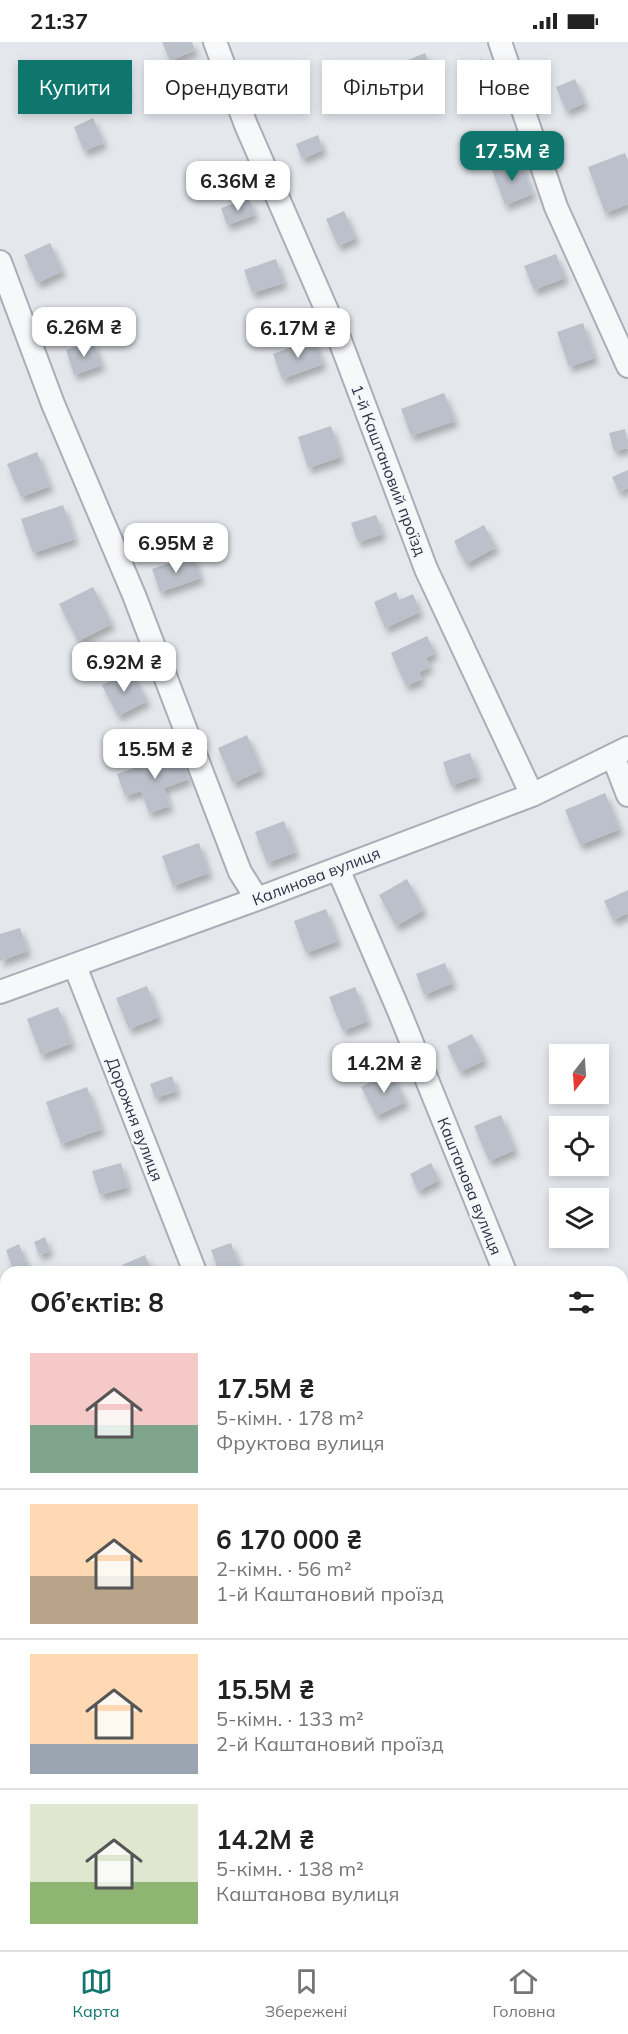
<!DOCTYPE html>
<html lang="uk">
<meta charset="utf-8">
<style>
:root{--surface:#fff;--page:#f6f6f6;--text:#222;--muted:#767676;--line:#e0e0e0;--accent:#0f766e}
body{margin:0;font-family:Mulish,sans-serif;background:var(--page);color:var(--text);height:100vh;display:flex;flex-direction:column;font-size:22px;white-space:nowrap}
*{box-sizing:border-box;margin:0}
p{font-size:20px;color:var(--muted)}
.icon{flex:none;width:33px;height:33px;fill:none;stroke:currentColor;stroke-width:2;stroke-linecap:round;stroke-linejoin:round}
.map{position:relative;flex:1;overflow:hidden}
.panel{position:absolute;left:0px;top:1224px;width:628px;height:684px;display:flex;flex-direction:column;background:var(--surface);border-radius:18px 18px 0 0;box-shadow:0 3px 9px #0003}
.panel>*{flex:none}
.hud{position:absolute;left:18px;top:18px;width:592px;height:54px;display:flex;gap:12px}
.needle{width:39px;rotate:197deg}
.controls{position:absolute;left:549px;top:1002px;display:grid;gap:12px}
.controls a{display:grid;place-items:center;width:60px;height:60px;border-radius:0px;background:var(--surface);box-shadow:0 3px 9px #0003;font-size:30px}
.price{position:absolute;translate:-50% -51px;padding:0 14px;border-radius:12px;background:#fff;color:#222;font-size:20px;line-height:39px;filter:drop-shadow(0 2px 3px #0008)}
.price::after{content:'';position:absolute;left:50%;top:36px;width:18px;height:14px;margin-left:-9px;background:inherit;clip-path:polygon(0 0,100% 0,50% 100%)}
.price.active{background:var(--accent);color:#fff}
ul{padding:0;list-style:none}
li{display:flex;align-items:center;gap:18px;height:150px;padding:0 30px}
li+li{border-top:2px solid var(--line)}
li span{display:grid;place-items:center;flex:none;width:168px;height:120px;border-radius:0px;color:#555}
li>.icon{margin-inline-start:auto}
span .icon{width:72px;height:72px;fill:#fffc;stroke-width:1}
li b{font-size:26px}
h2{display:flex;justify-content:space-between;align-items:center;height:72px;padding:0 30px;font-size:26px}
.tag{padding:0 21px;border-radius:0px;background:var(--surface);box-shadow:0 3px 9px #0003;font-size:21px;line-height:54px}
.tag.active{background:var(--accent);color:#fff}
.status{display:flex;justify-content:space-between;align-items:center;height:42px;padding:0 30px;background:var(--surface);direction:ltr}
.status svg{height:16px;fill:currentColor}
.tabs{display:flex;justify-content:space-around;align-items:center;height:84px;border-top:2px solid var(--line);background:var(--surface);font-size:16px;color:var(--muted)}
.tabs a{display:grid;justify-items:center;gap:3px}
.tabs .active{color:var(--accent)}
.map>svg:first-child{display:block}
.building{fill:#bbc0ca;filter:url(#shadow)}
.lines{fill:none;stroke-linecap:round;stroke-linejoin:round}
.street-casing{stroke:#a9aeb7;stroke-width:26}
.street{stroke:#f7f8fa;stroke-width:22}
.labels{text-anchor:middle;stroke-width:4.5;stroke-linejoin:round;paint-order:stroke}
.street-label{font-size:16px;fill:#2b3445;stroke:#f4f6f9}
</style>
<div class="status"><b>21:37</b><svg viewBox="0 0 49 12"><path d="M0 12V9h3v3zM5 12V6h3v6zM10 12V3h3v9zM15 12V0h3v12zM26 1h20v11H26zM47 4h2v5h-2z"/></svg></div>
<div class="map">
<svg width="628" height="1908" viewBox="0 0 628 1908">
<defs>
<filter id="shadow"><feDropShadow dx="3.5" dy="6" stdDeviation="3" flood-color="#0004"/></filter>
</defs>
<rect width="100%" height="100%" fill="#e4e7ec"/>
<!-- building -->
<path class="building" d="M162 0H192L195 8 170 19Z
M425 11 432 29 406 40 398 22Z
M482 17 494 50 471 58 459 25Z
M111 21 127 49 104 61 88 33Z
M575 37 585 61 566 69 556 45Z
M93 76 104 101 84 109 74 85Z
M318 93 323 108 302 117 296 102Z
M625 111 628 119V162L605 171 588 125Z
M519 117 533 152 505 163 492 128Z
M249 156 255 173 227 183 221 166Z
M344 169 356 196 338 204 326 177Z
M50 201 63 229 37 241 24 213Z
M556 212 565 236 534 248 524 224Z
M276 217 284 241 252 251 244 228Z
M583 281 595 316 569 325 557 290Z
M314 297 323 322 282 337 273 312Z
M93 299 102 323 74 333 66 308Z
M444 351 455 379 411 394 401 367Z
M331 384 341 415 308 426 298 395Z
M625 387 628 406 614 409 609 391Z
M37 410 50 444 21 455 7 422Z
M628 428V446L619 450 612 435Z
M63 463 75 497 33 511 21 477Z
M376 473 383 492 358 500 351 481Z
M484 483 496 505 466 522 454 499Z
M193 513 201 536 160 550 152 527Z
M93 545 112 582 78 599 59 562Z
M396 550 399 558 413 552 420 570 385 586 374 560Z
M427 594 435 611 426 616 430 625 419 630 422 637 406 644 391 611Z
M131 628 147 659 118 674 102 643Z
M247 693 262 728 233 741 218 706Z
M180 710 189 737 164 746 170 764 149 771 141 749 125 754 117 732Z
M470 711 478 734 451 744 443 720Z
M605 751 620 787 580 803 565 768Z
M284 779 296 810 267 821 255 790Z
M199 801 209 831 173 844 162 814Z
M407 837 424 868 396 884 379 853Z
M628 848V871L613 878 604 859Z
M326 867 338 899 306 911 294 879Z
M20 886 28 909 0 919V892Z
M445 921 453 941 424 953 416 932Z
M147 944 159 975 129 987 116 956Z
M355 945 368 979 343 989 329 955Z
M58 965 72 1001 41 1013 27 977Z
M472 992 485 1018 460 1030 447 1004Z
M391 1030 406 1060 376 1074 361 1045Z
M172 1034 177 1049 155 1056 150 1042Z
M87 1045 102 1087 61 1102 46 1060Z
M501 1073 515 1108 489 1119 474 1084Z
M121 1121 128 1145 100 1153 92 1129Z
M431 1121 439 1138 418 1149 410 1132Z
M45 1195 50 1209 39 1213 34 1200Z
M231 1201 239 1223 219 1230 211 1208Z
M19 1202 27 1222 13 1227 6 1208Z
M145 1213 152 1230H125L122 1223Z
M0 1373 6 1386V1404L0 1406Z
M622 1577 628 1589V1627L622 1629Z
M6 1630V1675L0 1678V1633Z
M628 1660V1676L622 1664Z
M185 1902H228L230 1908H187Z"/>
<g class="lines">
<!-- street casing -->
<g class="street-casing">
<path id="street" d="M215 0 246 83 341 301 426 527 532 753
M500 0 556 165 628 324
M0 220 53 362 134 553 240 830 257 857
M613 714 628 753
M338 827 399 969 505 1230
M75 924 195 1230
M0 950 257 857 532 753 628 706
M622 1508 628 1521
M0 1521 6 1534
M158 1902 160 1908
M473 1902 476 1908"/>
</g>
<!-- street -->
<use href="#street" class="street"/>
</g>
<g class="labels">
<!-- street labels -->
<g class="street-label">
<text transform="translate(389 428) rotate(69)" y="6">1-й Каштановий проїзд</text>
<text transform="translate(316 834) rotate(-21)" y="6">Калинова вулиця</text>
<text transform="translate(135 1077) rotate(69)" y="6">Дорожня вулиця</text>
<text transform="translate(470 1144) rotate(68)" y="6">Каштанова вулиця</text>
</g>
</g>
</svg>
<div class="controls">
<a><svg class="needle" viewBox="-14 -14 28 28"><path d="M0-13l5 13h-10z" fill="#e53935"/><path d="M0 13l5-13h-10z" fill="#767676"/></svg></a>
<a><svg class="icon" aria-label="locate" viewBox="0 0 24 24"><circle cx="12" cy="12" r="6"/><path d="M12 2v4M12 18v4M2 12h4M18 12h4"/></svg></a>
<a><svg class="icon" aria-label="layers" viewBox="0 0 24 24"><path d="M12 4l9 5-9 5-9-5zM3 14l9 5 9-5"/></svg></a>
</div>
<b class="price active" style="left:512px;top:140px">17.5M ₴</b>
<b class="price" style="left:238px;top:170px">6.36M ₴</b>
<b class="price" style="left:84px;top:316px">6.26M ₴</b>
<b class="price" style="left:298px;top:317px">6.17M ₴</b>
<b class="price" style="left:176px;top:532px">6.95M ₴</b>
<b class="price" style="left:124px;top:651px">6.92M ₴</b>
<b class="price" style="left:155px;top:738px">15.5M ₴</b>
<b class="price" style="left:384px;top:1052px">14.2M ₴</b>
<div class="hud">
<a class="tag active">Купити</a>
<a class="tag">Орендувати</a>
<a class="tag">Фільтри</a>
<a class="tag">Нове</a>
</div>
<section class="panel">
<h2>Об’єктів: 8<svg class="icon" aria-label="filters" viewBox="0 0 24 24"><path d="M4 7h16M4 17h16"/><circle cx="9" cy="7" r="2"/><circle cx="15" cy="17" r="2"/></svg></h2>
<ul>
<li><span style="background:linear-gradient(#f6c9c9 60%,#7fa58c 0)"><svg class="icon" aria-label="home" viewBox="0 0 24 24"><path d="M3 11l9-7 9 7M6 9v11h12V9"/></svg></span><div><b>17.5M ₴</b><p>5-кімн. · 178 m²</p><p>Фруктова вулиця</p></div></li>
<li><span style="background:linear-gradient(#ffd9b3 60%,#b9a48a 0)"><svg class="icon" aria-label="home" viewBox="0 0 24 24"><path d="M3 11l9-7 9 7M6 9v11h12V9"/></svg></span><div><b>6 170 000 ₴</b><p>2-кімн. · 56 m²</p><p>1-й Каштановий проїзд</p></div></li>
<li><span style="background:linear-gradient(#ffd9b3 75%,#9aa5b1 0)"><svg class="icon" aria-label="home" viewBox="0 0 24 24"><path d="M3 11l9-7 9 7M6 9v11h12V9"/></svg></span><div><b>15.5M ₴</b><p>5-кімн. · 133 m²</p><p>2-й Каштановий проїзд</p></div></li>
<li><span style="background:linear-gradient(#dfe7d0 65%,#8fb573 0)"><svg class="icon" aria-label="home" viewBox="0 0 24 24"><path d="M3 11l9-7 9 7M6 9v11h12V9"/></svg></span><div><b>14.2M ₴</b><p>5-кімн. · 138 m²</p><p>Каштанова вулиця</p></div></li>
</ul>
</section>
</div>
<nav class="tabs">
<a class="active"><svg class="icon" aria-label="map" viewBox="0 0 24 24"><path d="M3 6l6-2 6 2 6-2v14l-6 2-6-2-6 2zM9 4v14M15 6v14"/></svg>Карта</a>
<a><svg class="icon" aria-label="saved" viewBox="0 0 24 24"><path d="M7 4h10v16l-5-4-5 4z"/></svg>Збережені</a>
<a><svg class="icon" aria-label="home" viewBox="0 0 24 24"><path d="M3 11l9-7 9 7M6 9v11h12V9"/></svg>Головна</a>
</nav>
